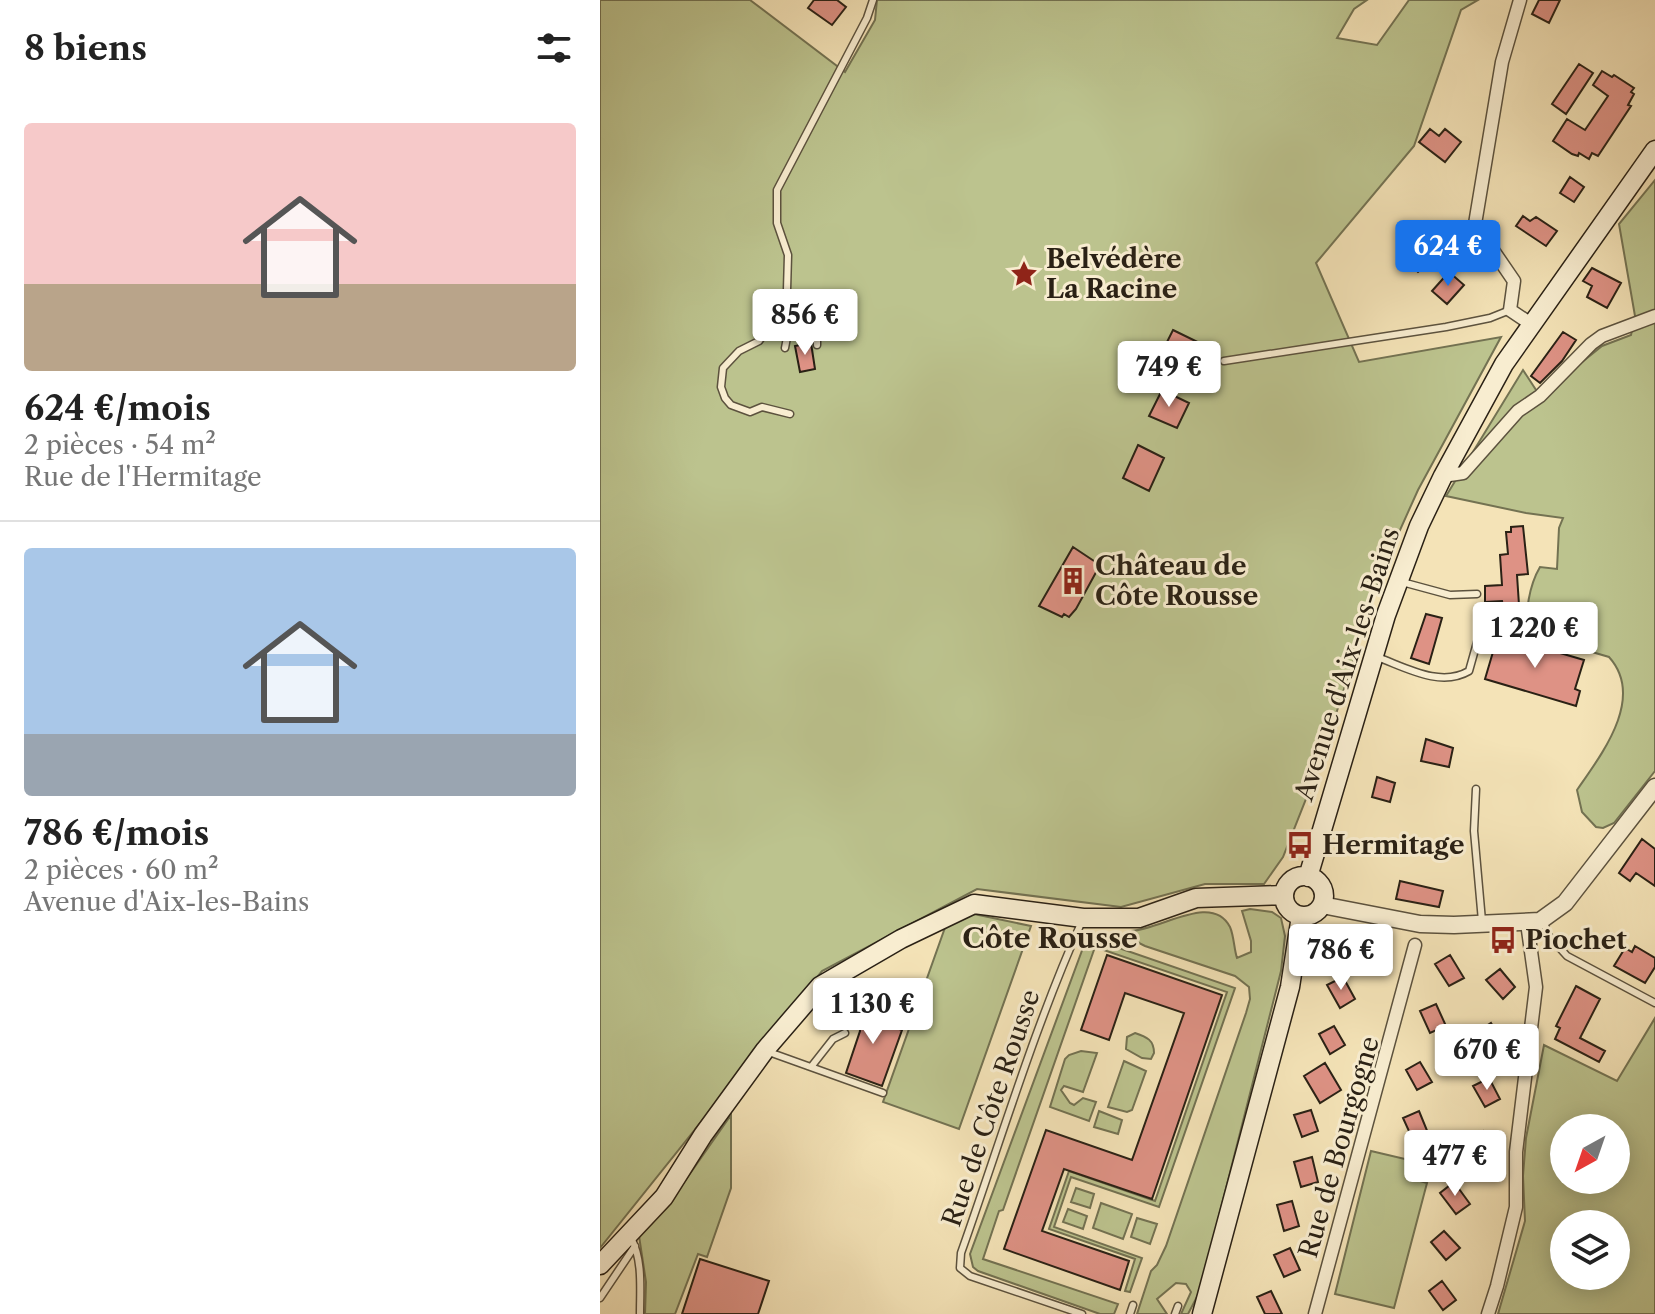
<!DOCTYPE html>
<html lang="fr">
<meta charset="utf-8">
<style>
:root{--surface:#fff;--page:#f2f2f2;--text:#222;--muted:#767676;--line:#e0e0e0;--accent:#1a73e8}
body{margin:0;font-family:"Libre Caslon Text",serif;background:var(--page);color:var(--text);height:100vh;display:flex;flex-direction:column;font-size:30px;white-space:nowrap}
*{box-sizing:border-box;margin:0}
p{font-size:26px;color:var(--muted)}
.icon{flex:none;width:44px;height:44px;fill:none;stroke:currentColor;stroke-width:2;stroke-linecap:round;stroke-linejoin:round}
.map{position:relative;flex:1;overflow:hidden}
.sheet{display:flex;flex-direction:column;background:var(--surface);width:600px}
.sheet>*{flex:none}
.needle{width:52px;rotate:220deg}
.tools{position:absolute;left:950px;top:1114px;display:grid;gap:16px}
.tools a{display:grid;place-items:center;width:80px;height:80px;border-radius:50%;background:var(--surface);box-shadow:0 4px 20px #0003;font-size:40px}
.price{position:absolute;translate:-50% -68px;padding:0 18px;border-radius:8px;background:#fff;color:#222;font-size:26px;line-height:52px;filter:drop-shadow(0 2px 4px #0008)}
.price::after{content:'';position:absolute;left:50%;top:48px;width:24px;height:18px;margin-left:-12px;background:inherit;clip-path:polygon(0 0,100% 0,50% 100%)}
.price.selected{background:var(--accent);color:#fff}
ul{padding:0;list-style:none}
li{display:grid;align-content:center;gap:16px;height:424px;padding:0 24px}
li+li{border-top:2px solid var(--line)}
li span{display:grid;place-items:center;height:248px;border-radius:8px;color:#555}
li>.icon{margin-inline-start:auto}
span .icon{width:144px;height:144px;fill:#fffc;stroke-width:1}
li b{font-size:34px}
h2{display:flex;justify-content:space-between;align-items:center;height:96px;padding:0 24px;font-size:34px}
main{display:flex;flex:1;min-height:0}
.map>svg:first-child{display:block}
.green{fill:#bcc38e;stroke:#737252;stroke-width:2;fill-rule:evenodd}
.building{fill:#de9285;stroke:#2a2115;stroke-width:2}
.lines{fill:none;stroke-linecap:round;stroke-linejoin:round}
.service-casing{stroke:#5c523e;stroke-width:9}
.minor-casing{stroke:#5c523e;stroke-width:15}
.tertiary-casing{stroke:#5c523e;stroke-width:19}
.secondary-casing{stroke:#2a2115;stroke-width:21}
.service{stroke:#f8edd0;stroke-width:6}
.minor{stroke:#f8edd0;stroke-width:12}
.tertiary{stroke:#f8edd0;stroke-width:16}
.secondary{stroke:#f8edd0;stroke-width:18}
.labels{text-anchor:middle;stroke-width:6;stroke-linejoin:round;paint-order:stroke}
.poi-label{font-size:26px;font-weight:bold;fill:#2a2115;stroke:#f8edd0;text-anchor:start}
.street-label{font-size:26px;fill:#2a2115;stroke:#f8edd0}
.neighbourhood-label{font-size:28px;font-weight:bold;fill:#2a2115;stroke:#f8edd0}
</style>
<main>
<section class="sheet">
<h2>8 biens<svg class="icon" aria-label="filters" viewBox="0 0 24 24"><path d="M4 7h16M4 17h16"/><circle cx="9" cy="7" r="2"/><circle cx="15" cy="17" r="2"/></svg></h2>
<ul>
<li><span style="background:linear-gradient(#f6c9c9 65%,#b9a48a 0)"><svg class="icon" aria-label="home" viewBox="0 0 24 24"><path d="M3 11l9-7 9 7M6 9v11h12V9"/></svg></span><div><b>624 €/mois</b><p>2 pièces · 54 m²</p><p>Rue de l'Hermitage</p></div></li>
<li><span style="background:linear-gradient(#a9c7e8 75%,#9aa5b1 0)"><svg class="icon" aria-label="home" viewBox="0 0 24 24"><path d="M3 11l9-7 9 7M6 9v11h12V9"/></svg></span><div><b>786 €/mois</b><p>2 pièces · 60 m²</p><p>Avenue d'Aix-les-Bains</p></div></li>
</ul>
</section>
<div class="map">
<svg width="1055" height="1314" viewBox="0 0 1055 1314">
<rect width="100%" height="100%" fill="#f4e3b7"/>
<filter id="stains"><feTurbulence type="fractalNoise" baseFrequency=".0025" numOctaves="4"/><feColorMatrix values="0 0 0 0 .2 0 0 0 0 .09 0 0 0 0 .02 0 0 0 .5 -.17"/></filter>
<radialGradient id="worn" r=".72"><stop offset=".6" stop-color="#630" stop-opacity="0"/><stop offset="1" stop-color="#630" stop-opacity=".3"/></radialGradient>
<!-- green -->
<path class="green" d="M0 0H150L245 72 275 20 277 0H767L754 9 737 38 777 45 809 0H878L861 10 814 146 716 263 759 362 901 337 818 490 782 570 721 761 683 857 664 884H605L521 907 377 889 222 971 0 1248Z
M1055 180V771L1014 823 1003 828 996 827 982 812 977 790C1001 755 1046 698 1009 657L930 634C923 615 930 584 940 567L957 569 959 528 963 518 926 513 846 496 923 370 940 396 1002 346 1031 335 1035 316 1019 224Z
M650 909 672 912 681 918 685 936 681 971 600 1291 588 1314H581L591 1292 586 1284 576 1283 557 1299 567 1314H537L551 1271 557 1265 566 1246 646 1013 650 999 649 987 635 976 545 946 525 936 530 931C561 930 612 892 630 927 634 936 634 949 637 958L651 952V941L642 911Z
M369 913 431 926 359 1129 283 1102 347 922Z
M487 937 635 988 559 1207 471 1177 454 1227 542 1258 530 1292 525 1291 535 1259 449 1229 469 1171 555 1201 627 992 495 947 403 1210 399 1211 383 1259 518 1304 514 1314H500L378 1271 373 1267 370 1254Z
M1055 1018V1314H898L925 1221 923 1176 926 1138 944 1045 1017 1081ZM964 1128H1016V1180H964ZM964 1224H1016V1276H964Z
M535 1033C547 1037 554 1040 554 1053L551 1059 542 1058 526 1049 527 1037Z
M481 1051 497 1053 483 1092 464 1086 461 1090 470 1103 474 1105 483 1098 496 1102 489 1121 450 1107 465 1059 469 1055Z
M524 1061 546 1071 532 1110 527 1112 508 1107Z
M499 1111 522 1120 518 1134 494 1127Z
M131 1115V1188L107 1257 98 1254 75 1314H45L46 1282 39 1236 80 1188Z
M771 1151 822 1163 820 1181 827 1183 794 1308 735 1294Z
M476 1188 494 1194 490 1208 471 1202Z
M501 1203 532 1214 523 1239 493 1228Z
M468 1209 487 1216 483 1229 463 1222Z
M537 1218 557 1224 550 1244 531 1237Z"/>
<!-- building -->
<path class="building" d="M214 0H237L246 7 232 25 208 8Z
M939 0H960L949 23 932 14Z
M979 64 993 73 966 114 952 104Z
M1002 71 1012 77 1014 75 1034 88 1031 92 1034 94 1028 105 1031 106 998 156 992 153 989 159 979 153 978 156 972 154 953 141 967 119 985 130 1008 96 993 85Z
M830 129 839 136 845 129 861 142 845 162 819 142Z
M970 177 984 187 974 202 960 193Z
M923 216 930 221 936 217 957 231 946 246 916 226Z
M814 239 834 258 818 272 798 252Z
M992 268 1021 283 1007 308 987 297 992 286 983 281Z
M849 272 864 285 847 304 832 291Z
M573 330 614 350 605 371 562 352Z
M963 332 976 340 962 361 940 383 931 376Z
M211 343 215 369 200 372 195 346Z
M562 390 589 403 577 428 549 416Z
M538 445 564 458 549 491 523 478Z
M923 526 928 574 917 575 919 605 903 606 902 601 885 602V586L902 585 900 555 908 554 906 532H911V527Z
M473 547 500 565 476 609 469 617 464 614 462 617 439 606Z
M826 614 842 618 829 664 811 658Z
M898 635 984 660 975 689 980 691 976 706 885 679Z
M826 739 853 748 849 767 821 761Z
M777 777 795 783 790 802 772 797Z
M1042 839 1055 849V886L1036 873 1030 881 1019 873Z
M800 881 843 891 839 907 796 899Z
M766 938 776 959 758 968 749 948Z
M1035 946 1055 958V967L1045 983 1014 966 1025 948 1032 952Z
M507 955 622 995 552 1199 464 1169 442 1231 529 1261 520 1290 404 1249 446 1130 532 1160 584 1013 525 993 509 1040 481 1030Z
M850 955 864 978 849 986 835 964Z
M900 969 915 987 903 999 886 980Z
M743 977 755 999 740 1008 727 985Z
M976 986 1000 999 980 1038 1005 1051 999 1062 955 1039 960 1028 956 1026Z
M266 1002 287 1009 282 1023 302 1030 282 1086 246 1073 260 1031 259 1014Z
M836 1004 846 1026 830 1033 820 1011Z
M891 1023 904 1044 890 1053 877 1032Z
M734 1026 745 1045 730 1054 719 1034Z
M820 1062 832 1082 817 1090 806 1070Z
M725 1063 741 1090 720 1103 704 1076Z
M889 1078 900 1099 885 1107 873 1086Z
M711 1110 718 1131 702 1137 694 1115Z
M819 1111 828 1133 813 1140 803 1118Z
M883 1131 891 1152 883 1155 884 1160 874 1164 867 1137Z
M712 1157 718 1182 701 1187 694 1162Z
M854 1182 870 1204 856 1214 840 1193Z
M692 1201 699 1226 684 1231 677 1205Z
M844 1231 860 1248 846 1260 831 1242Z
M690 1248 700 1270 684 1277 674 1255Z
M100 1259 169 1281 158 1314H82Z
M842 1281 856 1300 843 1310 829 1291Z
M671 1291 682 1314H665L657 1297Z"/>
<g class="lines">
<!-- service casing -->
<g class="service-casing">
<path id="service" d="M180 312 201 332 217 338V345
M185 348 190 322
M624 361 846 327 890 318 910 310
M190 414 162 407 150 412 131 405 125 398 121 387 123 368 139 351 159 341 180 312 187 290 188 255 177 223V190L267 18 273 0
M802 582 850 595 877 594
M777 657C805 667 840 688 869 671L883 621
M876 789 874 831 882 921
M944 920 947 934 967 956 1055 1003
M166 1051 283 1093
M211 1067 233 1039 245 1033
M31 1238C43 1260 40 1289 40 1314
M0 1298 35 1246
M482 1314 370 1276 360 1268 361 1253C400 1143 434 1028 482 921
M530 1314 533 1305
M575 1314 578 1306"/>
</g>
<!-- minor casing -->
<g class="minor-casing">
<path id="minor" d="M920 0 902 62 875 224 914 281 910 310 931 324
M843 476 863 473 918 411 940 396 991 344 1002 336 1055 316
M715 1314 815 945
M888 1314 897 1286 916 1207V1152L936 987 927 923"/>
</g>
<!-- tertiary casing -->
<g class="tertiary-casing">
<path id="tertiary" d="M722 905 820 924 854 925 940 921 965 903 1055 787"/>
</g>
<!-- secondary casing -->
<g class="secondary-casing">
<path id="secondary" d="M684 896a20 20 0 1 1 40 0a20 20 0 1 1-40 0Z
M708 877 786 615 819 526 843 476 904 364 1055 150
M0 1265 64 1197 103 1135 165 1050 220 986 301 939 374 904 483 918H539L596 898 683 895
M602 1314 690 987 701 916"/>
</g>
<!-- service -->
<use href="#service" class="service"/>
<!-- minor -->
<use href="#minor" class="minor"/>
<!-- tertiary -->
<use href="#tertiary" class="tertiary"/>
<!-- secondary -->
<use href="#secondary" class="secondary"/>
</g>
<!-- icons -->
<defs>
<g id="sight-bare" transform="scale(2.16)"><path d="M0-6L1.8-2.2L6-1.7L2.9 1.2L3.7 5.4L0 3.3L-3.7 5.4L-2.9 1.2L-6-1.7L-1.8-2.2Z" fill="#8f2418" stroke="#f8edd0" stroke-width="2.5" paint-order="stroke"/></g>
<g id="building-bare" transform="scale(2.16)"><path d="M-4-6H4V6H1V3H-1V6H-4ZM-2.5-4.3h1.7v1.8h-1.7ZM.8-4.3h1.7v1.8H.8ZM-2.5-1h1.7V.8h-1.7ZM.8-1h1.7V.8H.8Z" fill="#8f2418" stroke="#f8edd0" stroke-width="2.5" paint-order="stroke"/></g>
<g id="bus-bare" transform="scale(2.16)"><path d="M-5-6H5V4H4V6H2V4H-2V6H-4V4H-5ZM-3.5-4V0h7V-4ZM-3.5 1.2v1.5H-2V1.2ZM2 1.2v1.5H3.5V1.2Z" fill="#8f2418" stroke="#f8edd0" stroke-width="2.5" paint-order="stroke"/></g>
</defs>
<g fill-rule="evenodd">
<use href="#sight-bare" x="424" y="274"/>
<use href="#building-bare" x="473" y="581"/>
<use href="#bus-bare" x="700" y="845"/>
<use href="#bus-bare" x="903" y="940"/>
</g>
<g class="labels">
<!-- poi labels -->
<g class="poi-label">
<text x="446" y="268">Belvédère<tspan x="446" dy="30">La Racine</tspan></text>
<text x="495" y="575">Château de<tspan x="495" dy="30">Côte Rousse</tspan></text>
<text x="722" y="854">Hermitage</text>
<text x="925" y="949">Piochet</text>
</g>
<!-- street labels -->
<g class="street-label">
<text transform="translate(747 664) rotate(-72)" y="9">Avenue d'Aix-les-Bains</text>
<text transform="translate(391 1108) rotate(-71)" y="9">Rue de Côte Rousse</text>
<text transform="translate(739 1147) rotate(-74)" y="9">Rue de Bourgogne</text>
</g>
<!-- neighbourhood labels -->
<g class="neighbourhood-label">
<text x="450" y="948">Côte Rousse</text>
</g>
</g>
<rect width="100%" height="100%" filter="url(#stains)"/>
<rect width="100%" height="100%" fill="url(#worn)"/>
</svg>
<div class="tools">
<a><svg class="needle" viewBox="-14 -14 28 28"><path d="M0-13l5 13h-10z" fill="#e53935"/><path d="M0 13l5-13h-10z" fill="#767676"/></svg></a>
<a><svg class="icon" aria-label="layers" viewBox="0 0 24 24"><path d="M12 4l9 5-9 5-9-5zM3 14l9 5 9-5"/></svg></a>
</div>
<b class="price selected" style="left:848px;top:288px">624 €</b>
<b class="price" style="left:205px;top:357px">856 €</b>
<b class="price" style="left:569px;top:409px">749 €</b>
<b class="price" style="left:935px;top:670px">1 220 €</b>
<b class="price" style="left:741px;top:992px">786 €</b>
<b class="price" style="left:273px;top:1046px">1 130 €</b>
<b class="price" style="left:887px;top:1092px">670 €</b>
<b class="price" style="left:855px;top:1198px">477 €</b>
</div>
</main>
